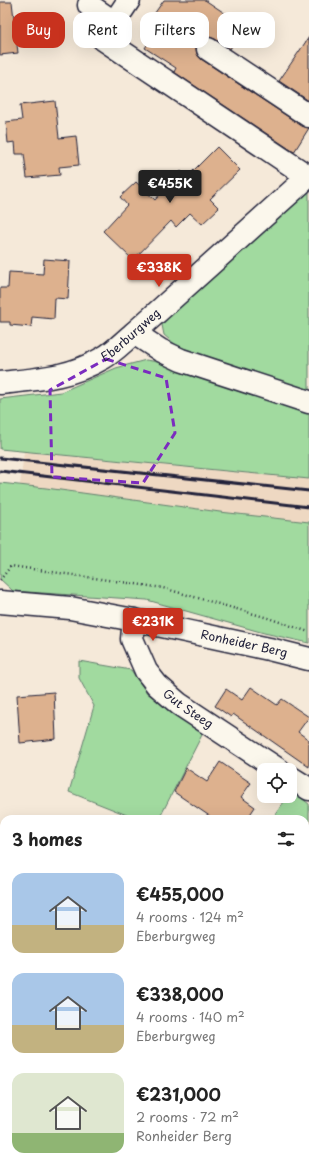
<!DOCTYPE html>
<meta charset="utf-8">
<style>
:root{--surface:#fff;--page:#f6f6f6;--text:#222;--muted:#767676;--accent:#c8321e}
body{margin:0;font-family:"Playpen Sans",sans-serif;background:var(--page);color:var(--text);height:100vh;display:flex;flex-direction:column;font-size:15px;white-space:nowrap}
*{box-sizing:border-box;margin:0}
p{font-size:13px;color:var(--muted)}
.icon{flex:none;width:22px;height:22px;fill:none;stroke:currentColor;stroke-width:2;stroke-linecap:round;stroke-linejoin:round}
.map{position:relative;flex:1;overflow:hidden}
.side{position:absolute;left:0px;top:815px;width:309px;height:356px;display:flex;flex-direction:column;background:var(--surface);border-radius:12px 12px 0 0;box-shadow:0 4px 16px #0002}
.side>*{flex:none}
.top-card{position:absolute;left:12px;top:12px;width:285px;height:36px;display:flex;gap:8px}
.fabs{position:absolute;left:257px;top:763px;display:grid;gap:8px}
.fabs a{display:grid;place-items:center;width:40px;height:40px;border-radius:8px;background:var(--surface);box-shadow:0 4px 16px #0002;font-size:20px}
.price{position:absolute;translate:-50% -34px;padding:0 9px;border-radius:4px;background:var(--accent);color:#fff;font-size:13px;line-height:26px;filter:drop-shadow(0 1px 2px #0008)}
.price::after{content:'';position:absolute;left:50%;top:24px;width:12px;height:9px;margin-left:-6px;background:inherit;clip-path:polygon(0 0,100% 0,50% 100%)}
.price.active{background:#222;color:#fff}
ul{padding:0;list-style:none}
li{display:flex;align-items:center;gap:12px;height:100px;padding:0 12px}
li span{display:grid;place-items:center;flex:none;width:112px;height:80px;border-radius:12px;color:#555}
li>.icon{margin-inline-start:auto}
span .icon{width:48px;height:48px;fill:#fffc;stroke-width:1}
li b{font-size:17px}
h2{display:flex;justify-content:space-between;align-items:center;height:48px;padding:0 12px;font-size:17px}
.pill{padding:0 14px;border-radius:12px;background:var(--surface);box-shadow:0 4px 16px #0002;font-size:14px;line-height:36px}
.pill.active{background:var(--accent);color:#fff}
.map>svg:first-child{display:block}
.built{fill:#eed8c2}
.green{fill:#a1da9f;stroke:#627e6d}
.building{fill:#ddb18e;stroke:#22223b}
.lines{fill:none;stroke-linecap:round;stroke-linejoin:round}
.minor-casing{stroke:#22223b;stroke-width:25}
.path{stroke:#22223b;stroke-width:2.5;stroke-dasharray:1 3;stroke-linecap:butt}
.minor{stroke:#fbf7ec;stroke-width:22}
.rail{stroke:#22223b;stroke-width:3}
.marked{fill:none;stroke:#7b2cbf;stroke-width:3;stroke-dasharray:8 5;stroke-linejoin:round}
.labels{text-anchor:middle;stroke-width:3.5;stroke-linejoin:round;paint-order:stroke}
.street-label{font-size:12px;fill:#22223b;stroke:#fbf7ec}
</style>
<div class="map">
<svg width="309" height="1171" viewBox="0 0 309 1171">
<rect width="100%" height="100%" fill="#f5e9d9"/>
<filter id="ink" filterUnits="userSpaceOnUse"><feTurbulence type="fractalNoise" baseFrequency=".025" numOctaves="2"/><feDisplacementMap in="SourceGraphic" scale="8" xChannelSelector="R" yChannelSelector="G"/><feConvolveMatrix kernelMatrix="1 2 1 2 8 2 1 2 1" color-interpolation-filters="sRGB"/></filter>
<g filter="url(#ink)">
<!-- built -->
<path class="built" d="M24 452 309 479V522L220 512 20 485Z"/>
<!-- green -->
<path class="green" d="M309 187V393L183 351 164 335 162 325 184 299Z
M146 360 176 365 309 408V479L0 449V399L61 392 116 368Z
M0 483 46 488 220 512 309 522V643L264 633 147 600 13 591 0 579Z
M79 661 131 670 147 693 204 731 159 819H137L69 792 94 706 79 678Z
M292 791 309 804V1008L305 1000V819H272L288 796H290Z
M309 1025V1111L305 1109V1031Z"/>
<!-- building -->
<path class="building" d="M164 0H205L244 26 230 49 215 39 208 37 203 38 198 42 196 48 197 54 201 59 302 126 309 128 294 152 174 72 176 68 145 48 161 23 152 17Z
M0 2H12L18 53 0 55Z
M309 37V101L279 81Z
M55 101 59 138 76 136 79 165 59 167 60 175 27 178 24 154H16L15 142 8 143 6 122 22 120 20 105Z
M217 147 240 170 210 199 219 208 202 224 190 213 176 227 171 221 133 260 103 231 127 205 120 197 136 182 155 200 181 171 187 177Z
M44 259 70 261 68 299 55 298 54 319 32 317 31 327 10 325V322H0V288H8L9 272 43 274Z
M251 687 277 705 282 699 309 717 298 732 309 740V767L233 714 231 717 215 706 226 689 242 700Z
M54 692 56 739 20 743 17 695Z
M220 762 251 783 241 797 255 807 247 819H214L174 792 186 768 207 782Z"/>
<g class="lines">
<!-- minor casing -->
<g class="minor-casing">
<g id="minor">
<path d="M129 0 103 39 309 177"/>
<path d="M89 5 114 22"/>
<path d="M208 49 309 116"/>
<path d="M134 333 160 350 181 360 309 402"/>
<path id="s1" d="M0 383C38 379 69 378 103 358 114 352 124 341 134 333L309 176"/>
<path id="s2" d="M0 602 70 608 134 620 269 649 309 659"/>
<path id="s3" d="M134 620 132 639 146 671 157 685 179 704 279 770"/>
<path d="M290 777 309 789"/>
<path d="M0 931 4 932"/>
</g>
</g>
<!-- path -->
<path class="path" d="M0 580 11 566 163 588 268 618 309 632"/>
<!-- minor -->
<use href="#minor" class="minor"/>
<!-- rail -->
<path class="rail" d="M0 458 309 491
M0 471 309 507"/>
</g>
</g>
<!-- marked area -->
<path class="marked" d="M106 359 166 378 175 433 143 483 52 477 50 390Z"/>
<g class="labels">
<!-- street labels -->
<g class="street-label">
<text dy="4" stroke="none"><textPath href="#s1" startOffset="143">Eberburgweg</textPath></text>
<text dy="4" stroke="none"><textPath href="#s2" startOffset="248">Ronheider Berg</textPath></text>
<text dy="4" stroke="none"><textPath href="#s3" startOffset="111">Gut Steeg</textPath></text>
</g>
</g>
</svg>
<div class="fabs">
<a><svg class="icon" aria-label="locate" viewBox="0 0 24 24"><circle cx="12" cy="12" r="6"/><path d="M12 2v4M12 18v4M2 12h4M18 12h4"/></svg></a>
</div>
<b class="price active" style="left:170px;top:204px">€455K</b>
<b class="price" style="left:159px;top:288px">€338K</b>
<b class="price" style="left:153px;top:642px">€231K</b>
<div class="top-card">
<a class="pill active">Buy</a>
<a class="pill">Rent</a>
<a class="pill">Filters</a>
<a class="pill">New</a>
</div>
<section class="side">
<h2>3 homes<svg class="icon" aria-label="filters" viewBox="0 0 24 24"><path d="M4 7h16M4 17h16"/><circle cx="9" cy="7" r="2"/><circle cx="15" cy="17" r="2"/></svg></h2>
<ul>
<li><span style="background:linear-gradient(#a9c7e8 65%,#c2b280 0)"><svg class="icon" aria-label="home" viewBox="0 0 24 24"><path d="M3 11l9-7 9 7M6 9v11h12V9"/></svg></span><div><b>€455,000</b><p>4 rooms · 124 m²</p><p>Eberburgweg</p></div></li>
<li><span style="background:linear-gradient(#a9c7e8 65%,#c2b280 0)"><svg class="icon" aria-label="home" viewBox="0 0 24 24"><path d="M3 11l9-7 9 7M6 9v11h12V9"/></svg></span><div><b>€338,000</b><p>4 rooms · 140 m²</p><p>Eberburgweg</p></div></li>
<li><span style="background:linear-gradient(#dfe7d0 75%,#8fb573 0)"><svg class="icon" aria-label="home" viewBox="0 0 24 24"><path d="M3 11l9-7 9 7M6 9v11h12V9"/></svg></span><div><b>€231,000</b><p>2 rooms · 72 m²</p><p>Ronheider Berg</p></div></li>
</ul>
</section>
</div>
